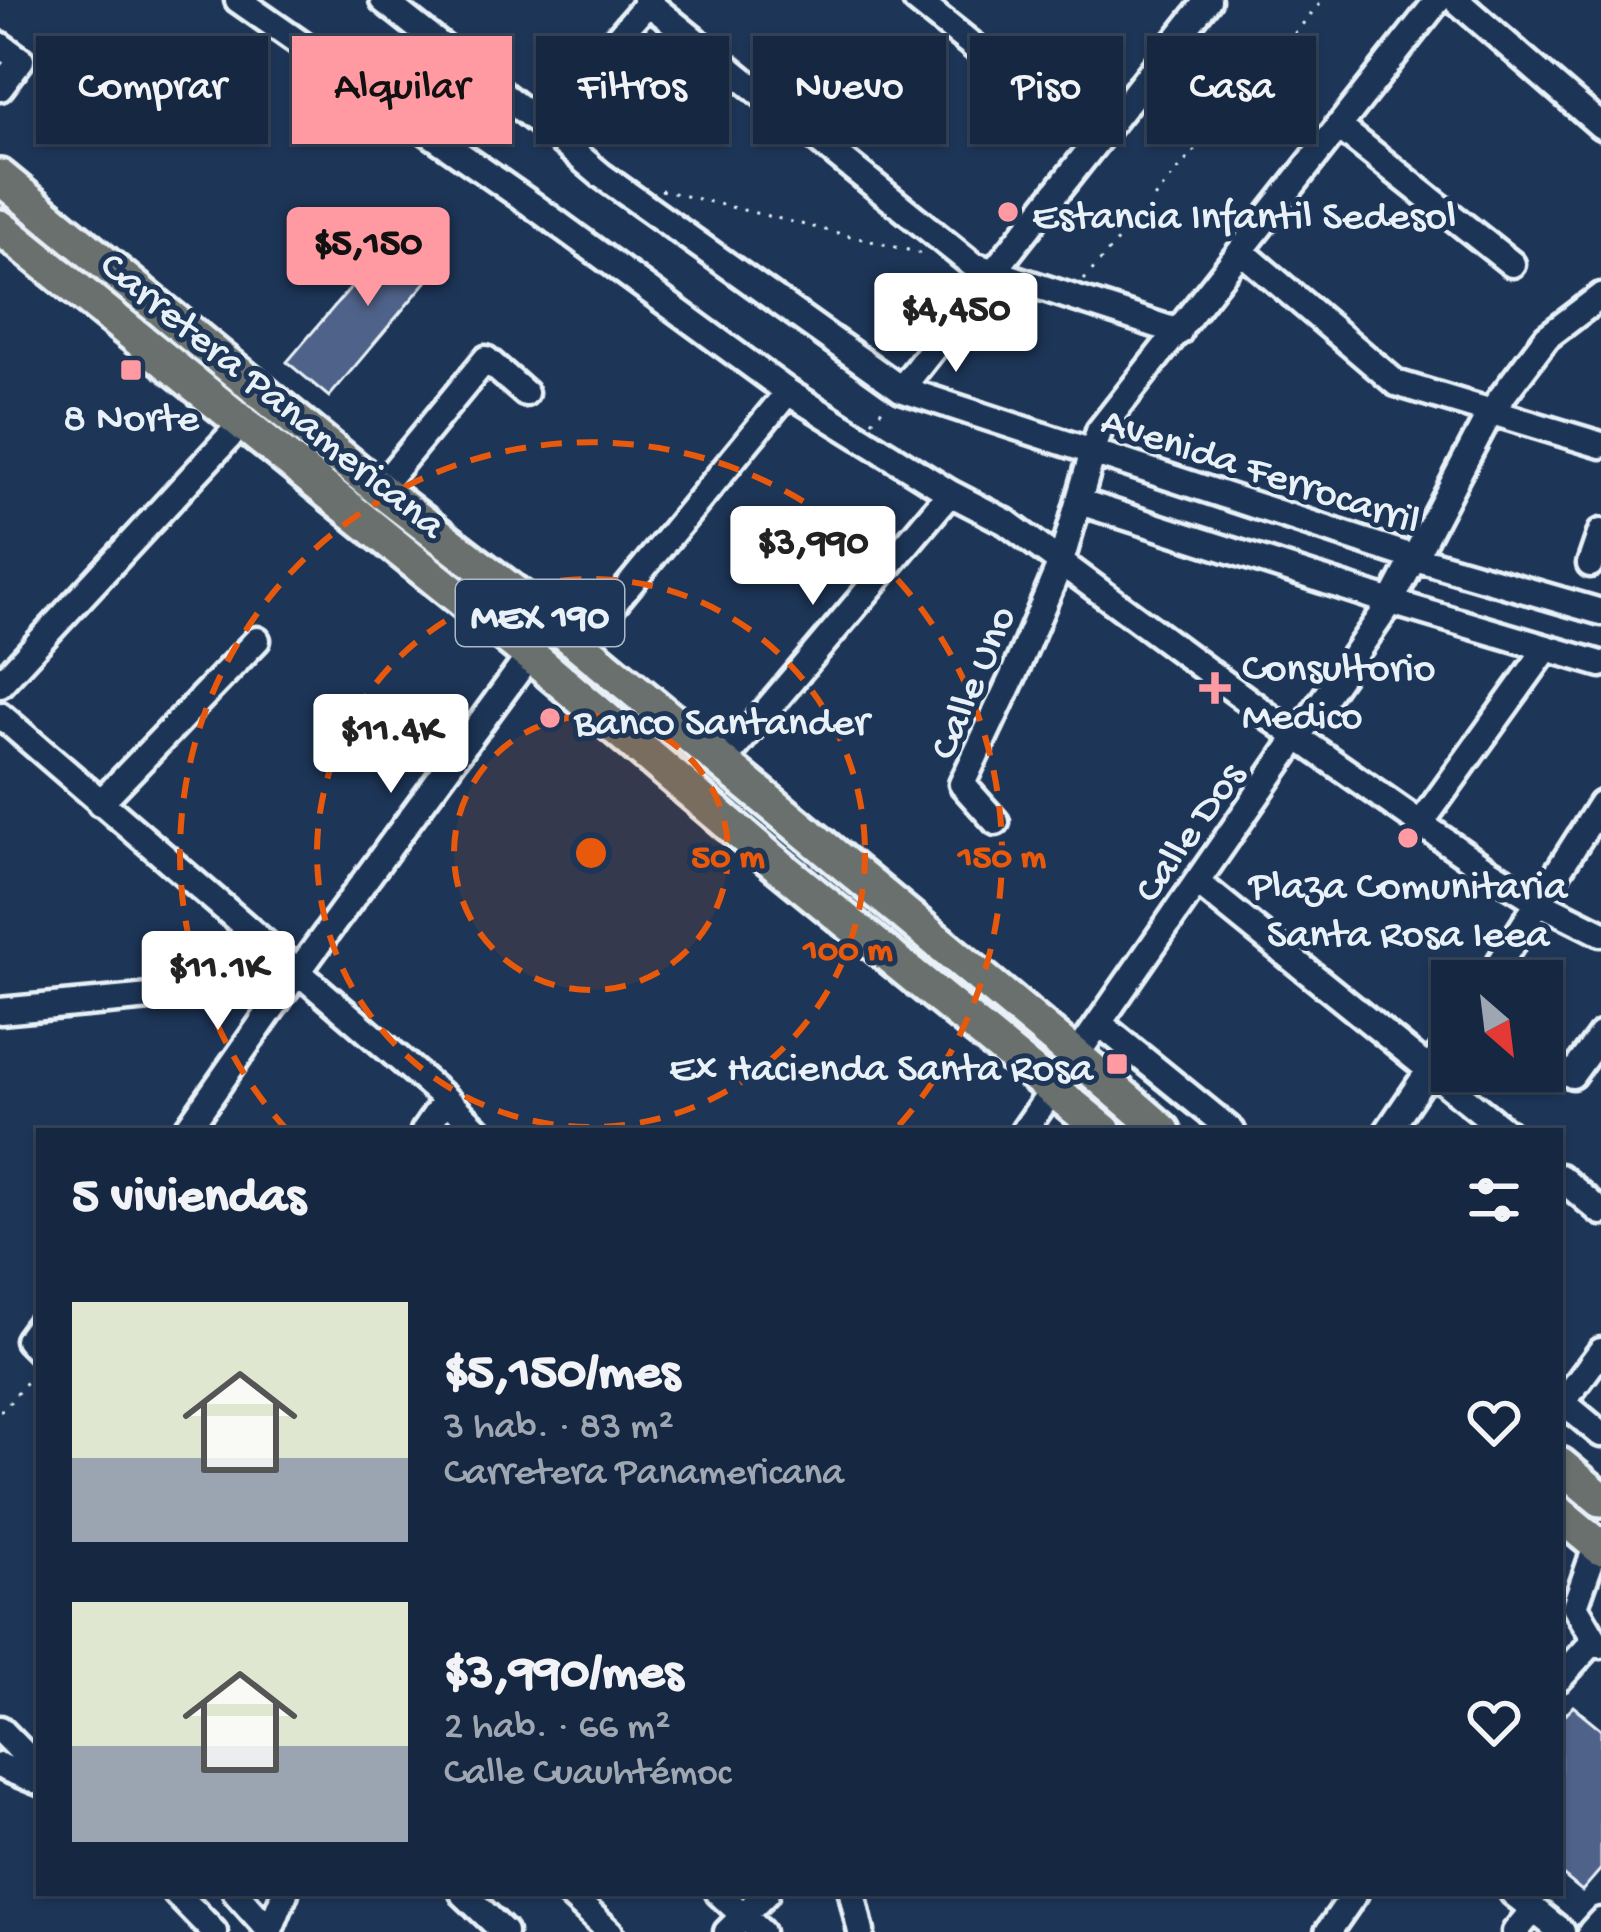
<!DOCTYPE html>
<html lang="es">
<meta charset="utf-8">
<style>
:root{--surface:#162841;--page:#23344c;--text:#f1f3f6;--muted:#9ea6b1;--line:#35445a;--accent:#ff9aa2}
body{margin:0;font-family:"Gochi Hand",sans-serif;background:var(--page);color:var(--text);height:100vh;display:flex;flex-direction:column;font-size:45px;white-space:nowrap}
*{box-sizing:border-box;margin:0}
p{font-size:39px;color:var(--muted)}
.icon{flex:none;width:66px;height:66px;fill:none;stroke:currentColor;stroke-width:2;stroke-linecap:round;stroke-linejoin:round}
.map{position:relative;flex:1;overflow:hidden}
.panel{position:absolute;left:36px;top:1128px;width:1527px;height:768px;display:flex;flex-direction:column;background:var(--surface);border-radius:0px;box-shadow:0 3px 9px #0004,0 0 0 3px var(--line)}
.panel>*{flex:none}
.guide{position:absolute;left:36px;top:36px;width:1530px;height:108px;display:flex;gap:24px}
.needle{width:78px;rotate:152deg}
.buttons{position:absolute;left:1431px;top:960px;display:grid;gap:24px}
.buttons a{display:grid;place-items:center;width:132px;height:132px;border-radius:0px;background:var(--surface);box-shadow:0 3px 9px #0004,0 0 0 3px var(--line);font-size:60px}
.price{position:absolute;translate:-50% -102px;padding:0 27px;border-radius:12px;background:#fff;color:#222;font-size:39px;line-height:78px;filter:drop-shadow(0 3px 6px #0008)}
.price::after{content:'';position:absolute;left:50%;top:72px;width:36px;height:27px;margin-left:-18px;background:inherit;clip-path:polygon(0 0,100% 0,50% 100%)}
.price.active{background:var(--accent);color:#111}
ul{padding:0;list-style:none}
li{display:flex;align-items:center;gap:36px;height:300px;padding:0 36px}
li span{display:grid;place-items:center;flex:none;width:336px;height:240px;border-radius:0px;color:#555}
li>.icon{margin-inline-start:auto}
span .icon{width:144px;height:144px;fill:#fffc;stroke-width:1}
li b{font-size:51px}
h2{display:flex;justify-content:space-between;align-items:center;height:144px;padding:0 36px;font-size:51px}
.tag{padding:0 42px;border-radius:0px;background:var(--surface);box-shadow:0 3px 9px #0004,0 0 0 3px var(--line);font-size:42px;line-height:108px}
.tag.active{background:var(--accent);color:#111}
.map>svg:first-child{display:block}
.building{fill:#4f6289;stroke:#e8f1f8;stroke-width:3}
.lines{fill:none;stroke-linecap:round;stroke-linejoin:round}
.minor-casing{stroke:#e8f1f8;stroke-width:33}
.highway-casing{stroke:#e8f1f8;stroke-width:42}
.path{stroke:#e8f1f8;stroke-width:3;stroke-dasharray:3 9;stroke-linecap:butt}
.minor{stroke:#1d3557;stroke-width:24}
.highway{stroke:#6b706d;stroke-width:33}
.ring{fill:none;stroke:#e8590c;stroke-width:6;stroke-dasharray:21 15}
.poi-dot{fill:#ff9aa2;stroke:#1d3557;stroke-width:4.5}
.labels{text-anchor:middle;stroke-width:10;stroke-linejoin:round;paint-order:stroke}
.shield{fill:#1d3557;stroke:#abb9c8;stroke-width:3}
.shield-label{font-size:39px;font-weight:bold;fill:#e8f1f8}
.poi-label{font-size:42px;fill:#e8f1f8;stroke:#1d3557;text-anchor:start}
.street-label{font-size:42px;fill:#e8f1f8;stroke:#1d3557}
.centre{fill:#e8590c;stroke:#1d3557;stroke-width:6}
.ring-label{font-size:36px;text-anchor:middle;font-weight:bold;fill:#e8590c;stroke:#1d3557;stroke-width:10;stroke-linejoin:round;paint-order:stroke}
</style>
<div class="map">
<svg width="1601" height="1932" viewBox="0 0 1601 1932">
<rect width="100%" height="100%" fill="#1d3557"/>
<filter id="ink" filterUnits="userSpaceOnUse"><feTurbulence type="fractalNoise" baseFrequency=".00833" numOctaves="2"/><feDisplacementMap in="SourceGraphic" scale="24" xChannelSelector="R" yChannelSelector="G"/><feConvolveMatrix kernelMatrix="1 2 1 2 8 2 1 2 1" color-interpolation-filters="sRGB"/></filter>
<g filter="url(#ink)">
<!-- building -->
<path class="building" d="M407 221 448 256 329 397 287 362Z
M1573 1706 1601 1729V1869L1582 1891 1560 1873V1720Z"/>
<g class="lines">
<!-- minor casing -->
<g class="minor-casing">
<path id="minor" d="M238 0 531 204 788 392 950 493 1006 522 1297 737 1484 868 1539 902 1601 933
M383 0 543 126 601 175 901 389 1415 558 1601 612
M645 0 973 265 1179 332
M916 0 1095 143
M1456 0 1601 126
M0 45 21 60 0 88
M543 126 650 0
M1338 126 1512 264
M1241 251 1396 383 1601 445
M901 389 1208 0
M379 489 486 359 525 393
M1080 502 1391 602 1601 664
M1590 564 1601 532
M580 645 788 392
M0 684 242 423
M0 715 446 1099 479 1131
M722 763 950 493
M100 803 257 640
M996 822 962 784 1013 676 1061 562 1099 431 1438 0
M1421 823 1547 648
M1197 882 1505 1131
M1488 981 1601 804
M0 1011 289 984
M1099 1023 1232 1131
M1572 1075 1601 1035
M186 1131 289 984 530 655
M424 1131 446 1099
M1024 1131 1391 602 1491 411 1547 337 1601 296
M1388 1131 1452 1037
M1560 1177 1601 1212
M39 1325 28 1340 39 1351
M1560 1400 1601 1434
M1563 1402 1601 1351
M1597 1544 1575 1606 1595 1640 1601 1645
M1560 1678 1595 1640
M0 1729 39 1769
M0 1766 39 1782
M176 1893 214 1932
M236 1893 270 1931
M463 1893 504 1932
M568 1893 610 1932
M719 1893 761 1932
M852 1893 861 1932
M1513 1893 1562 1932
M269 1932 285 1893
M727 1932 766 1893
M1328 1932 1355 1893
M1515 1932 1534 1909
M1591 1932 1601 1921"/>
</g>
<!-- highway casing -->
<g class="highway-casing">
<path id="highway" d="M0 177 379 489 561 629 1076 1056 1163 1131
M0 227 530 655 774 862 1104 1131
M1560 1465 1601 1499
M1560 1514 1601 1548"/>
</g>
<!-- path -->
<path class="path" d="M661 190 920 253
M1084 280 1323 0
M872 421 885 406
M0 1410H4L32 1374"/>
<!-- minor -->
<use href="#minor" class="minor"/>
<!-- highway -->
<use href="#highway" class="highway"/>
</g>
</g>
<!-- distance rings -->
<circle cx="591" cy="853" r="137" fill="#e8590c" fill-opacity=".12"/>
<g class="ring">
<circle cx="591" cy="853" r="137"/>
<circle cx="591" cy="853" r="274"/>
<path d="M288 1131A411 411 0 1 1 894 1131"/>
</g>
<!-- markers -->
<g class="poi-dot">
<circle cx="1008" cy="212" r="12"/>
<rect x="119" y="358" width="24" height="24" rx="6"/>
<path d="M1209 670h12v12h12v12h-12v12h-12v-12h-12v-12h12z"/>
<circle cx="550" cy="718" r="12"/>
<circle cx="1408" cy="838" r="12"/>
<rect x="1105" y="1052" width="24" height="24" rx="6"/>
</g>
<g class="labels">
<!-- shield labels -->
<rect class="shield" x="456" y="580" width="168" height="66" rx="9"/>
<g class="shield-label">
<text x="540" y="627">MEX 190</text>
</g>
<!-- poi labels -->
<g class="poi-label">
<text x="1032" y="227">Estancia Infantil Sedesol</text>
<text x="131" y="429" text-anchor="middle">8 Norte</text>
<text x="1242" y="679">Consultorio<tspan x="1242" dy="48">Medico</tspan></text>
<text x="574" y="733">Banco Santander</text>
<text x="1408" y="897" text-anchor="middle">Plaza Comunitaria<tspan x="1408" dy="48">Santa Rosa Ieea</tspan></text>
<text x="1093" y="1079" text-anchor="end">Ex Hacienda Santa Rosa</text>
</g>
<!-- street labels -->
<g class="street-label">
<text transform="translate(275 392) rotate(39)" y="15">Carretera Panamericana</text>
<text transform="translate(1262 467) rotate(18)" y="15">Avenida Ferrocarril</text>
<text transform="translate(969 681) rotate(-67)" y="15">Calle Uno</text>
<text transform="translate(1186 830) rotate(-55)" y="15">Calle Dos</text>
</g>
</g>
<circle cx="591" cy="853" r="18" class="centre"/>
<g class="ring-label">
<text x="728" y="866">50 m</text>
<text x="1002" y="866">150 m</text>
<text x="848" y="959">100 m</text>
</g>
</svg>
<div class="buttons">
<a><svg class="needle" viewBox="-14 -14 28 28"><path d="M0-13l5 13h-10z" fill="#e53935"/><path d="M0 13l5-13h-10z" fill="#9ea6b1"/></svg></a>
</div>
<b class="price active" style="left:368px;top:309px">$5,150</b>
<b class="price" style="left:956px;top:375px">$4,450</b>
<b class="price" style="left:813px;top:608px">$3,990</b>
<b class="price" style="left:391px;top:796px">$11.4K</b>
<b class="price" style="left:218px;top:1033px">$11.1K</b>
<div class="guide">
<a class="tag">Comprar</a>
<a class="tag active">Alquilar</a>
<a class="tag">Filtros</a>
<a class="tag">Nuevo</a>
<a class="tag">Piso</a>
<a class="tag">Casa</a>
</div>
<section class="panel">
<h2>5 viviendas<svg class="icon" aria-label="filters" viewBox="0 0 24 24"><path d="M4 7h16M4 17h16"/><circle cx="9" cy="7" r="2"/><circle cx="15" cy="17" r="2"/></svg></h2>
<ul>
<li><span style="background:linear-gradient(#dfe7d0 65%,#9aa5b1 0)"><svg class="icon" aria-label="home" viewBox="0 0 24 24"><path d="M3 11l9-7 9 7M6 9v11h12V9"/></svg></span><div><b>$5,150/mes</b><p>3 hab. · 83 m²</p><p>Carretera Panamericana</p></div><svg class="icon" aria-label="heart" viewBox="0 0 24 24"><path d="M12 20l-8-8c-3-5 5-10 8-4 3-6 11-1 8 4z"/></svg></li>
<li><span style="background:linear-gradient(#dfe7d0 60%,#9aa5b1 0)"><svg class="icon" aria-label="home" viewBox="0 0 24 24"><path d="M3 11l9-7 9 7M6 9v11h12V9"/></svg></span><div><b>$3,990/mes</b><p>2 hab. · 66 m²</p><p>Calle Cuauhtémoc</p></div><svg class="icon" aria-label="heart" viewBox="0 0 24 24"><path d="M12 20l-8-8c-3-5 5-10 8-4 3-6 11-1 8 4z"/></svg></li>
</ul>
</section>
</div>
